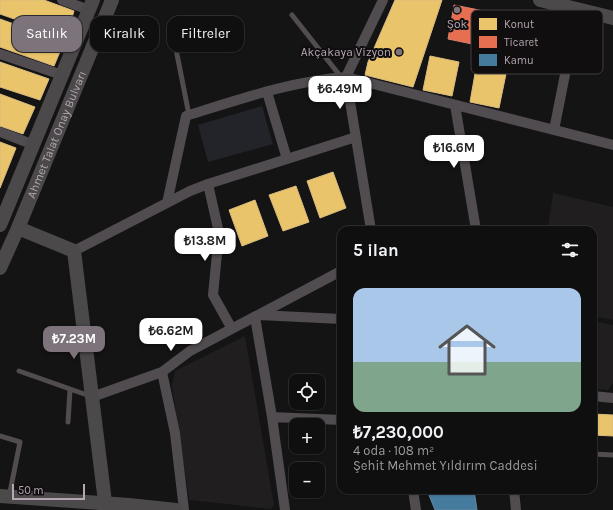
<!DOCTYPE html>
<html lang="tr">
<meta charset="utf-8">
<style>
:root{--surface:#0f0f0f;--page:#1d1d1d;--text:#f1f3f6;--muted:#9b9c9e;--line:#2f2f2f;--accent:#7c737b}
body{margin:0;font-family:Karla,sans-serif;background:var(--page);color:var(--text);height:100vh;display:flex;flex-direction:column;font-size:15px;white-space:nowrap}
*{box-sizing:border-box;margin:0}
p{font-size:13px;color:var(--muted)}
.icon{flex:none;width:22px;height:22px;fill:none;stroke:currentColor;stroke-width:2;stroke-linecap:round;stroke-linejoin:round}
.map{position:relative;flex:1;overflow:hidden}
.drawer{position:absolute;left:337px;top:226px;width:260px;height:268px;display:flex;flex-direction:column;background:var(--surface);border-radius:12px;box-shadow:0 1px 3px #0004,0 0 0 1px var(--line)}
.drawer>*{flex:none}
.banner{position:absolute;left:12px;top:16px;width:265px;height:36px;display:flex;gap:8px}
.fabs{position:absolute;left:289px;top:374px;display:grid;gap:8px}
.fabs a{display:grid;place-items:center;width:36px;height:36px;border-radius:8px;background:var(--surface);box-shadow:0 1px 3px #0004,0 0 0 1px var(--line);font-size:20px}
.scale{position:absolute;left:12px;bottom:10px;width:73px;box-sizing:border-box;padding-left:4px;border:2px solid #b4a6b2;border-top:0;font-size:11px;line-height:14px;white-space:nowrap;color:#b4a6b2;-webkit-text-stroke:3px #100e0f;paint-order:stroke}
.price{position:absolute;translate:-50% -34px;padding:0 9px;border-radius:8px;background:#fff;color:#222;font-size:13px;line-height:26px;filter:drop-shadow(0 1px 2px #0008)}
.price::after{content:'';position:absolute;left:50%;top:24px;width:12px;height:9px;margin-left:-6px;background:inherit;clip-path:polygon(0 0,100% 0,50% 100%)}
.price.on{background:var(--accent);color:#fff}
ul{padding:0;list-style:none}
li{display:grid;align-content:center;gap:8px;height:212px;padding:0 16px}
li+li{border-top:1px solid var(--line)}
li span{display:grid;place-items:center;height:124px;border-radius:12px;color:#555}
li>.icon{margin-inline-start:auto}
span .icon{width:72px;height:72px;fill:#fffc;stroke-width:1}
li b{font-size:17px}
h2{display:flex;justify-content:space-between;align-items:center;height:48px;padding:0 16px;font-size:17px}
.pill{padding:0 14px;border-radius:12px;background:var(--surface);box-shadow:0 1px 3px #0004,0 0 0 1px var(--line);font-size:14px;line-height:36px}
.pill.on{background:var(--accent);color:#fff}
.map>svg:first-child{display:block}
.built{fill:#201e1f}
.green{fill:#222429}
.homes{fill:#e9c46a;stroke:#d9bb80}
.shops{fill:#e76f51;stroke:#d8806e}
.public{fill:#457b9d;stroke:#6688a3}
.lines{fill:none;stroke-linecap:round;stroke-linejoin:round}
.lane{stroke:#504c4f;stroke-width:5}
.street{stroke:#504c4f;stroke-width:10}
.secondary{stroke:#4c494b;stroke-width:14}
.poi-dot{fill:#7c737b;stroke:#100e0f;stroke-width:1.5}
.labels{text-anchor:middle;stroke-width:4;stroke-linejoin:round;paint-order:stroke}
.poi-label{font-size:12px;fill:#b4a6b2;stroke:#100e0f}
.street-label{font-size:12px;fill:#b4a6b2;stroke:#100e0f}
.key{fill:#100e0f;stroke:#413c40;stroke-width:1}
.key-label{font-size:11px;fill:#b4a6b2}
</style>
<div class="map">
<svg width="613" height="510" viewBox="0 0 613 510">
<rect width="100%" height="100%" fill="#141414"/>
<!-- built -->
<path class="built" d="M553 193 613 207V320L593 316V230H548Z
M593 321 613 325V383L608 390 593 389Z
M245 336 274 505 271 509 189 500 172 386 175 371Z"/>
<!-- green -->
<path class="green" d="M262 106 273 144 208 162 198 125Z"/>
<!-- homes -->
<path class="homes" d="M0 0H44L74 11 66 37 0 14Z
M395 0H442L413 87 365 75 368 62Z
M0 19 64 42 54 66 0 47Z
M430 56 459 62 452 96 423 90Z
M0 62 49 79 40 100 0 87Z
M476 68 506 74 499 108 470 102Z
M0 94 35 107 23 134 0 126Z
M0 142 16 148 0 188Z
M333 172 346 208 320 218 307 181Z
M296 186 309 222 283 231 269 195Z
M255 200 268 236 242 246 229 210Z
M593 414 613 415V436L593 435Z"/>
<!-- shops -->
<path class="shops" d="M454 5 484 11 477 45 448 39Z"/>
<!-- public -->
<path class="public" d="M427 490H474L477 510H435Z"/>
<g class="lines">
<!-- lane -->
<path class="lane" d="M292 15 341 77
M174 39 189 115
M19 371 90 396
M68 422 70 390
M0 436 20 442 9 497
M593 454 613 455"/>
<!-- street -->
<path class="street" d="M62 0 89 10
M0 54 62 75
M267 92 287 159
M455 105 476 230
M554 130 578 9
M0 132 34 145
M208 184 219 233 213 295 232 329
M167 203 186 116C238 100 291 81 346 77L613 145
M371 230 346 77 383 0
M74 251 190 191 208 184 356 137
M259 315 341 319
M255 317 272 417 285 510
M162 372 175 433 184 510
M593 396 613 398
M92 397 162 372 190 351 341 271
M272 417 341 420
M413 490 416 510
M514 490 516 510"/>
<!-- secondary -->
<g class="secondary">
<path d="M540 0 613 18"/>
<path d="M0 225 93 0"/>
<path d="M18 228 74 251 106 510"/>
<path id="s1" d="M0 268 18 228 112 0"/>
<path d="M0 496 129 505 176 510"/>
</g>
</g>
<!-- markers -->
<g class="poi-dot">
<circle cx="457" cy="10" r="4"/>
<circle cx="399" cy="52" r="4"/>
</g>
<g class="labels">
<!-- poi labels -->
<g class="poi-label">
<text x="457" y="28">Şok</text>
<text x="391" y="56" text-anchor="end">Akçakaya Vizyon</text>
</g>
<!-- street labels -->
<g class="street-label">
<text dy="4" stroke="none"><textPath href="#s1" startOffset="145">Ahmet Talat Onay Bulvarı</textPath></text>
</g>
</g>
<!-- legend -->
<rect x="471" y="10" width="132" height="64" rx="6" class="key"/>
<rect x="479" y="18" width="18" height="12" fill="#e9c46a"/>
<rect x="479" y="36" width="18" height="12" fill="#e76f51"/>
<rect x="479" y="54" width="18" height="12" fill="#457b9d"/>
<g class="key-label">
<text x="504" y="28">Konut</text>
<text x="504" y="46">Ticaret</text>
<text x="504" y="64">Kamu</text>
</g>
</svg>
<div class="fabs">
<a><svg class="icon" aria-label="locate" viewBox="0 0 24 24"><circle cx="12" cy="12" r="6"/><path d="M12 2v4M12 18v4M2 12h4M18 12h4"/></svg></a>
<a>+</a>
<a>−</a>
</div>
<div class="scale">50 m</div>
<b class="price" style="left:340px;top:110px">₺6.49M</b>
<b class="price" style="left:454px;top:169px">₺16.6M</b>
<b class="price" style="left:205px;top:262px">₺13.8M</b>
<b class="price" style="left:171px;top:352px">₺6.62M</b>
<b class="price on" style="left:74px;top:360px">₺7.23M</b>
<div class="banner">
<a class="pill on">Satılık</a>
<a class="pill">Kiralık</a>
<a class="pill">Filtreler</a>
</div>
<section class="drawer">
<h2>5 ilan<svg class="icon" aria-label="filters" viewBox="0 0 24 24"><path d="M4 7h16M4 17h16"/><circle cx="9" cy="7" r="2"/><circle cx="15" cy="17" r="2"/></svg></h2>
<ul>
<li><span style="background:linear-gradient(#a9c7e8 60%,#7fa58c 0)"><svg class="icon" aria-label="home" viewBox="0 0 24 24"><path d="M3 11l9-7 9 7M6 9v11h12V9"/></svg></span><div><b>₺7,230,000</b><p>4 oda · 108 m²</p><p>Şehit Mehmet Yıldırım Caddesi</p></div></li>
</ul>
</section>
</div>
